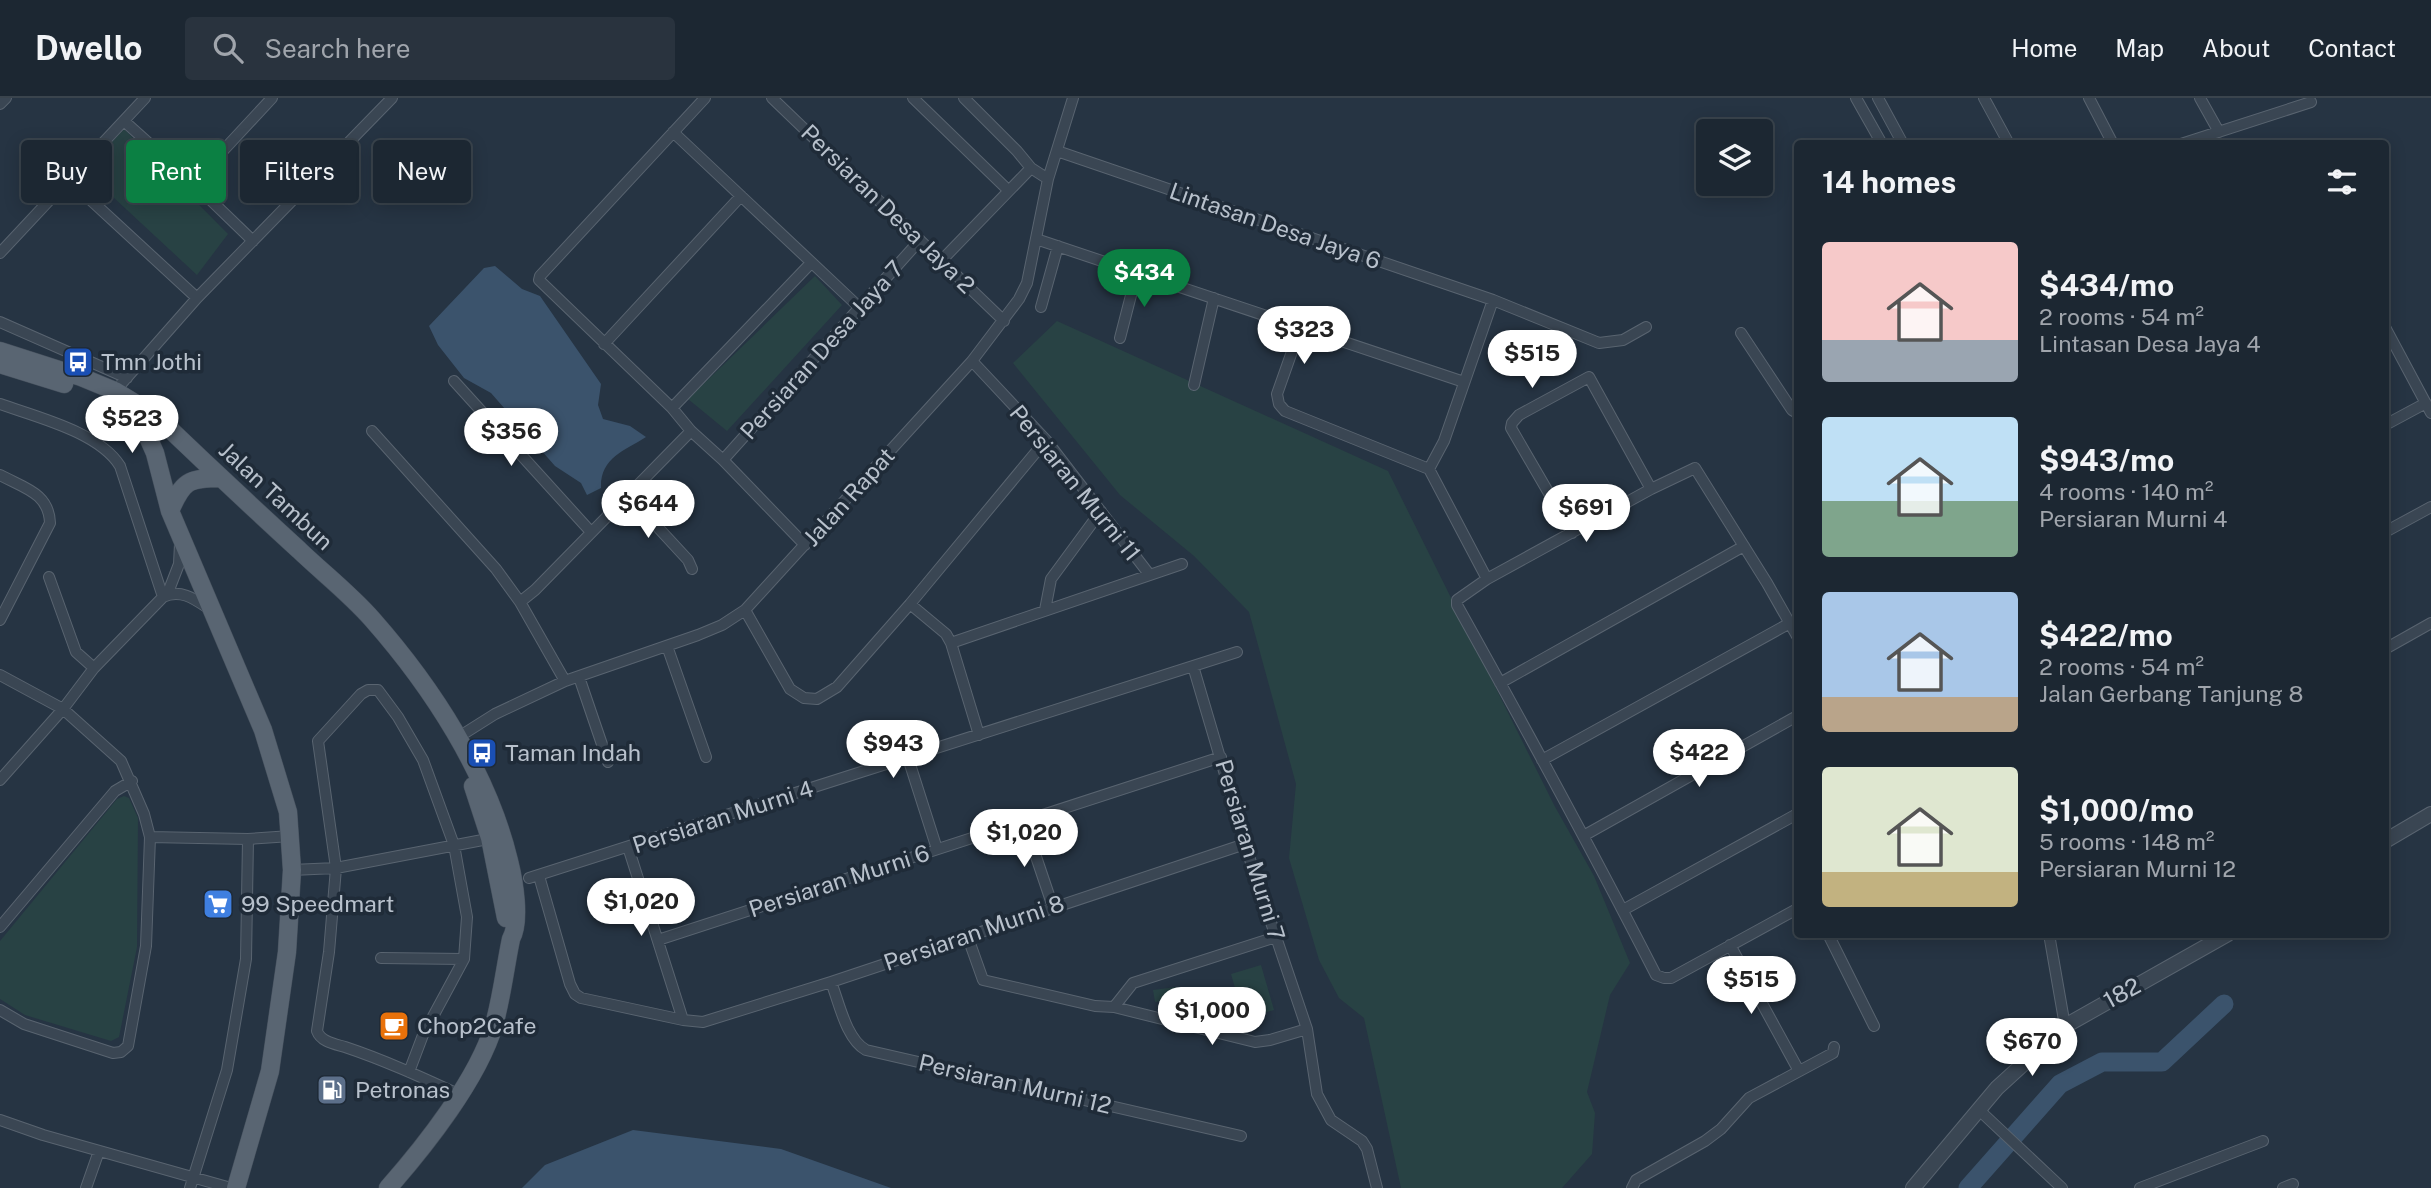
<!DOCTYPE html>
<meta charset="utf-8">
<style>
:root{--surface:#1c2732;--page:#29333e;--text:#f1f3f6;--muted:#a0a5ac;--line:#3a444d;--accent:#0b8043}
body{margin:0;font-family:"Public Sans",sans-serif;background:var(--page);color:var(--text);height:100vh;display:flex;flex-direction:column;font-size:26px;white-space:nowrap}
*{box-sizing:border-box;margin:0}
p{font-size:23px;color:var(--muted)}
.icon{flex:none;width:38px;height:38px;fill:none;stroke:currentColor;stroke-width:2;stroke-linecap:round;stroke-linejoin:round}
.map{position:relative;flex:1;overflow:hidden}
.details{position:absolute;left:1794px;top:42px;width:595px;height:798px;display:flex;flex-direction:column;background:var(--surface);border-radius:7px;box-shadow:0 4px 18px #0003,0 0 0 2px var(--line)}
.details>*{flex:none}
.hud{position:absolute;left:21px;top:42px;width:665px;height:63px;display:flex;gap:14px}
.buttons{position:absolute;left:1696px;top:21px;display:grid;gap:14px}
.buttons a{display:grid;place-items:center;width:77px;height:77px;border-radius:7px;background:var(--surface);box-shadow:0 4px 18px #0003,0 0 0 2px var(--line);font-size:35px}
.price{position:absolute;translate:-50% -60px;padding:0 16px;border-radius:24px;background:#fff;color:#222;font-size:23px;line-height:46px;filter:drop-shadow(0 2px 4px #0008)}
.price::after{content:'';position:absolute;left:50%;top:42px;width:21px;height:16px;margin-left:-10px;background:inherit;clip-path:polygon(0 0,100% 0,50% 100%)}
.price.active{background:var(--accent);color:#fff}
ul{padding:0;list-style:none}
li{display:flex;align-items:center;gap:21px;height:175px;padding:0 28px}
li span{display:grid;place-items:center;flex:none;width:196px;height:140px;border-radius:7px;color:#555}
li>.icon{margin-inline-start:auto}
span .icon{width:84px;height:84px;fill:#fffc;stroke-width:1}
li b{font-size:30px}
h2{display:flex;justify-content:space-between;align-items:center;height:84px;padding:0 28px;font-size:30px}
.pill{padding:0 24px;border-radius:7px;background:var(--surface);box-shadow:0 4px 18px #0003,0 0 0 2px var(--line);font-size:24px;line-height:63px}
.pill.active{background:var(--accent);color:#fff}
header{display:flex;align-items:center;gap:42px;box-sizing:border-box;height:98px;padding:0 35px;background:var(--surface);border-bottom:2px solid var(--line)}
header strong{font-size:33px}
nav{display:flex;gap:38px;margin-inline-start:auto;font-size:24px}
.search{width:490px;height:63px;background:var(--page);display:flex;align-items:center;gap:18px;box-sizing:border-box;padding:0 24px;border-radius:7px;color:var(--muted);font-size:26px}
.map>svg:first-child{display:block}
.green{fill:#284244}
.water{fill:#3b536c}
.lines{fill:none;stroke-linecap:round;stroke-linejoin:round}
.river{stroke:#3b536c;stroke-width:19}
.minor-casing{stroke:#596470;stroke-width:12}
.tertiary-casing{stroke:#596470;stroke-width:16}
.primary-casing{stroke:#444f5c;stroke-width:19}
.minor{stroke:#3a4653;stroke-width:10}
.tertiary{stroke:#3a4653;stroke-width:14}
.primary{stroke:#596572;stroke-width:18}
.labels{text-anchor:middle;stroke-width:7;stroke-linejoin:round;paint-order:stroke}
.street-label{font-size:23px;fill:#b8c1cc;stroke:#1f2b38}
.poi-label{font-size:23px;fill:#b8c1cc;stroke:#1f2b38;text-anchor:start}
</style>
<header>
<strong>Dwello</strong>
<div class="search"><svg class="icon" aria-label="search" viewBox="0 0 24 24"><circle cx="10" cy="10" r="6"/><path d="M15 15l6 6"/></svg>Search here</div>
<nav><a>Home</a><a>Map</a><a>About</a><a>Contact</a></nav>
</header>
<div class="map">
<svg width="2431" height="1090" viewBox="0 0 2431 1090">
<rect width="100%" height="100%" fill="#263443"/>
<!-- green -->
<path class="green" d="M124 31 228 136 197 177 85 73Z
M815 178 842 207 727 333 688 301Z
M1057 223 1388 373 1554 707 1594 778 1630 865 1610 897 1587 994 1595 1015 1592 1056 1562 1090H1401L1364 920 1339 900 1319 862 1289 760 1296 686 1249 514 1194 458 1120 397 1013 265Z
M124 698 129 700 138 720 137 849 119 939 111 943 25 917 0 901V843L117 701Z
M1261 867 1274 912 1244 921 1231 876Z
M1176 889 1178 901 1155 904 1153 892Z"/>
<!-- water -->
<path class="water" d="M495 168 522 191 540 198 601 286 598 307 603 321 630 328 646 339C624 353 600 360 601 390L587 397 581 385 555 368 491 295 464 280 438 247 429 228 484 170Z
M633 1032 781 1051 891 1090H522L545 1067Z"/>
<g class="lines">
<!-- river -->
<path class="river" d="M1968 1090 2060 986 2102 964H2162L2224 906"/>
<!-- minor casing -->
<g class="minor-casing">
<path id="minor" d="M705 0 540 178 539 182 672 310 691 333 723 362 805 447
M772 0 1004 223
M913 0 1008 92
M964 0 1017 53 1031 70 1048 81
M1856 0 1882 46
M1878 0 1903 46
M1984 0 2009 46
M2089 0 2113 46
M2200 0 2219 34
M0 6 6 0
M124 23 193 85 253 143
M673 34 860 210
M2181 46 2311 4
M1057 53 1493 202 1599 245 1623 242 1646 229
M69 82 197 200
M193 85 272 0
M1036 141 1464 284
M0 155 145 0
M942 162 1031 70
M1041 209 1058 148
M0 224 127 280
M1301 228 1277 296 1279 306 1285 313 1429 371
M2385 229 2431 315
M1741 235 1792 312 1797 315
M1120 240 1137 174
M604 246 741 98
M972 263 1046 342 1149 476
M454 283 591 434
M1194 287 1214 200
M115 293 197 200 392 0
M0 306C36 319 99 334 120 368L163 499
M672 310 811 165
M2385 327 2426 305
M372 333 496 471 520 504 565 583
M723 362 920 142
M1429 371 1444 343 1493 202
M1429 371 1487 481
M0 377C24 390 49 395 50 425L0 522
M628 397 688 462 692 471
M2385 434 2431 409
M1572 435 1511 330 1512 325 1519 317 1589 279 1651 391
M49 479 76 554 94 570
M167 497 179 466 180 446
M520 504 535 492 691 333
M910 506 946 536 951 545 979 637
M745 512 790 591 804 600 817 601 837 589 910 506 1046 342
M1045 512 1051 481 1101 413
M1797 538 1767 485 1695 370 1651 391 1487 481 1457 502V507C1525 629 1592 752 1656 877L1664 880H1671L1797 811
M951 545 1182 466
M667 548 706 659
M2385 551 2431 525
M1193 568 1252 768 1307 931 1317 996 1331 1022 1362 1043 1367 1051 1377 1090
M0 577 63 611 121 663 144 716 150 739 146 848 128 948 121 954 113 955 24 926 0 912
M579 579 608 664
M1500 585 1744 448
M457 640 495 616 565 583 698 537 722 527 745 512 972 263 1019 201 1027 185 1048 81 1073 0
M908 660 937 751
M1542 662 1790 525
M0 682 63 611 94 570 163 499C181 490 196 502 211 512
M1024 723 1053 809
M1585 737 1797 618
M150 739 248 741 291 738
M628 749 683 922
M292 772 336 770 493 740
M539 778 570 886 575 896 581 900 683 922 703 924 831 884 1245 746
M529 780 1237 554
M1623 812 1797 716
M0 829 115 693 132 683
M1828 836 1874 928
M2049 836 2065 928
M967 837 983 882 1095 908 1114 909 1133 885 1276 839
M658 842 1221 659
M1730 847 1799 973
M381 860 464 861
M831 884C839 904 846 941 866 952L1241 1038
M1114 909 1255 944 1270 942 1307 931
M409 974 423 937 464 861 467 819 454 747 423 662 398 619 378 592H368L361 596 318 643 336 770 329 854 317 933C321 944 335 946 345 949 384 962 421 979 458 996
M1978 1011 2062 1090
M0 1022 43 1037 231 1090
M86 1090 99 1053
M190 1090 227 972 246 861 248 741
M1632 1090 1636 1082 1705 1043 1721 1031 1749 1000 1833 955 1834 949
M2140 1090 2263 1043
M2283 1090 2293 1086"/>
</g>
<!-- tertiary casing -->
<g class="tertiary-casing">
<path id="tertiary" d="M2385 743 2431 716
M1913 1090 1997 990 2065 928 2228 836"/>
</g>
<!-- primary casing -->
<g class="primary-casing">
<path id="primary" d="M0 253 81 279 115 293 156 318C203 363 251 408 299 452 323 475 350 496 372 521 432 589 488 675 509 763 514 783 521 823 511 841 505 870 502 898 494 927 478 981 425 1048 388 1090
M0 266 64 286
M113 305 136 322 147 337 155 355 170 413 263 632 288 714 292 772 287 854 270 973 236 1090
M170 413C183 383 188 380 221 380
M473 688 490 740 506 820"/>
</g>
<!-- minor -->
<use href="#minor" class="minor"/>
<!-- tertiary -->
<use href="#tertiary" class="tertiary"/>
<!-- primary -->
<use href="#primary" class="primary"/>
</g>
<!-- icons -->
<defs>
<g id="bus-square" transform="scale(1.575)"><rect x="-9" y="-9" width="18" height="18" rx="4" fill="#1a4fb4" stroke="#1f2b38"/><path d="M-5-6H5V4H4V6H2V4H-2V6H-4V4H-5ZM-3.5-4V0h7V-4ZM-3.5 1.2v1.5H-2V1.2ZM2 1.2v1.5H3.5V1.2Z" fill="#fff"/></g>
<g id="supermarket-square" transform="scale(1.575)"><rect x="-9" y="-9" width="18" height="18" rx="4" fill="#3f7fe0" stroke="#1f2b38"/><path d="M-6-5.5h2.5l.6 2H6L4.5 2H-2.5L-4.4-4H-6ZM-1.5 3.2a1.3 1.3 0 1 0 .1 0ZM3 3.2a1.3 1.3 0 1 0 .1 0Z" fill="#fff"/></g>
<g id="cafe-square" transform="scale(1.575)"><rect x="-9" y="-9" width="18" height="18" rx="4" fill="#e8710a" stroke="#1f2b38"/><path d="M-5.5-4.5H6V0H3Q3 3.5 0 3.5H-2.5Q-5.5 3.5-5.5 0ZM3-3.2v2h1.7v-2ZM-6 4.5H4V6H-6Z" fill="#fff"/></g>
<g id="fuel-square" transform="scale(1.575)"><rect x="-9" y="-9" width="18" height="18" rx="4" fill="#5c6f8a" stroke="#1f2b38"/><path d="M-5.5-6h7V0h2V4h1.3V-2.5L3-4.5l.8-.8L6-3V5H2.5V1h-1V6h-7ZM-4.2-4.7v3.2H.2V-4.7Z" fill="#fff"/></g>
</defs>
<g fill-rule="evenodd">
<use href="#bus-square" x="78" y="264"/>
<use href="#bus-square" x="482" y="655"/>
<use href="#supermarket-square" x="218" y="806"/>
<use href="#cafe-square" x="394" y="928"/>
<use href="#fuel-square" x="332" y="992"/>
</g>
<g class="labels">
<!-- street labels -->
<g class="street-label">
<text transform="translate(888 111) rotate(44)" y="8">Persiaran Desa Jaya 2</text>
<text transform="translate(1275 128) rotate(19)" y="8">Lintasan Desa Jaya 6</text>
<text transform="translate(822 252) rotate(-48)" y="8">Persiaran Desa Jaya 7</text>
<text transform="translate(1075 385) rotate(51)" y="8">Persiaran Murni 11</text>
<text transform="translate(276 398) rotate(43)" y="8">Jalan Tambun</text>
<text transform="translate(849 399) rotate(-48)" y="8">Jalan Rapat</text>
<text transform="translate(723 719) rotate(-18)" y="8">Persiaran Murni 4</text>
<text transform="translate(1250 752) rotate(73)" y="8">Persiaran Murni 7</text>
<text transform="translate(839 783) rotate(-18)" y="8">Persiaran Murni 6</text>
<text transform="translate(974 835) rotate(-19)" y="8">Persiaran Murni 8</text>
<text transform="translate(2122 895) rotate(-29)" y="8">182</text>
<text transform="translate(1015 986) rotate(13)" y="8">Persiaran Murni 12</text>
</g>
<!-- poi labels -->
<g class="poi-label">
<text x="101" y="272">Tmn Jothi</text>
<text x="505" y="663">Taman Indah</text>
<text x="241" y="814">99 Speedmart</text>
<text x="417" y="936">Chop2Cafe</text>
<text x="355" y="1000">Petronas</text>
</g>
</g>
</svg>
<div class="buttons">
<a><svg class="icon" aria-label="layers" viewBox="0 0 24 24"><path d="M12 4l9 5-9 5-9-5zM3 14l9 5 9-5"/></svg></a>
</div>
<b class="price active" style="left:1144px;top:211px">$434</b>
<b class="price" style="left:1304px;top:268px">$323</b>
<b class="price" style="left:1532px;top:292px">$515</b>
<b class="price" style="left:132px;top:357px">$523</b>
<b class="price" style="left:511px;top:370px">$356</b>
<b class="price" style="left:648px;top:442px">$644</b>
<b class="price" style="left:1586px;top:446px">$691</b>
<b class="price" style="left:893px;top:682px">$943</b>
<b class="price" style="left:1699px;top:691px">$422</b>
<b class="price" style="left:1024px;top:771px">$1,020</b>
<b class="price" style="left:641px;top:840px">$1,020</b>
<b class="price" style="left:1751px;top:918px">$515</b>
<b class="price" style="left:1212px;top:949px">$1,000</b>
<b class="price" style="left:2032px;top:980px">$670</b>
<div class="hud">
<a class="pill">Buy</a>
<a class="pill active">Rent</a>
<a class="pill">Filters</a>
<a class="pill">New</a>
</div>
<section class="details">
<h2>14 homes<svg class="icon" aria-label="filters" viewBox="0 0 24 24"><path d="M4 7h16M4 17h16"/><circle cx="9" cy="7" r="2"/><circle cx="15" cy="17" r="2"/></svg></h2>
<ul>
<li><span style="background:linear-gradient(#f6c9c9 70%,#9aa5b1 0)"><svg class="icon" aria-label="home" viewBox="0 0 24 24"><path d="M3 11l9-7 9 7M6 9v11h12V9"/></svg></span><div><b>$434/mo</b><p>2 rooms · 54 m²</p><p>Lintasan Desa Jaya 4</p></div></li>
<li><span style="background:linear-gradient(#bfe0f5 60%,#7fa58c 0)"><svg class="icon" aria-label="home" viewBox="0 0 24 24"><path d="M3 11l9-7 9 7M6 9v11h12V9"/></svg></span><div><b>$943/mo</b><p>4 rooms · 140 m²</p><p>Persiaran Murni 4</p></div></li>
<li><span style="background:linear-gradient(#a9c7e8 75%,#b9a48a 0)"><svg class="icon" aria-label="home" viewBox="0 0 24 24"><path d="M3 11l9-7 9 7M6 9v11h12V9"/></svg></span><div><b>$422/mo</b><p>2 rooms · 54 m²</p><p>Jalan Gerbang Tanjung 8</p></div></li>
<li><span style="background:linear-gradient(#dfe7d0 75%,#c2b280 0)"><svg class="icon" aria-label="home" viewBox="0 0 24 24"><path d="M3 11l9-7 9 7M6 9v11h12V9"/></svg></span><div><b>$1,000/mo</b><p>5 rooms · 148 m²</p><p>Persiaran Murni 12</p></div></li>
</ul>
</section>
</div>
